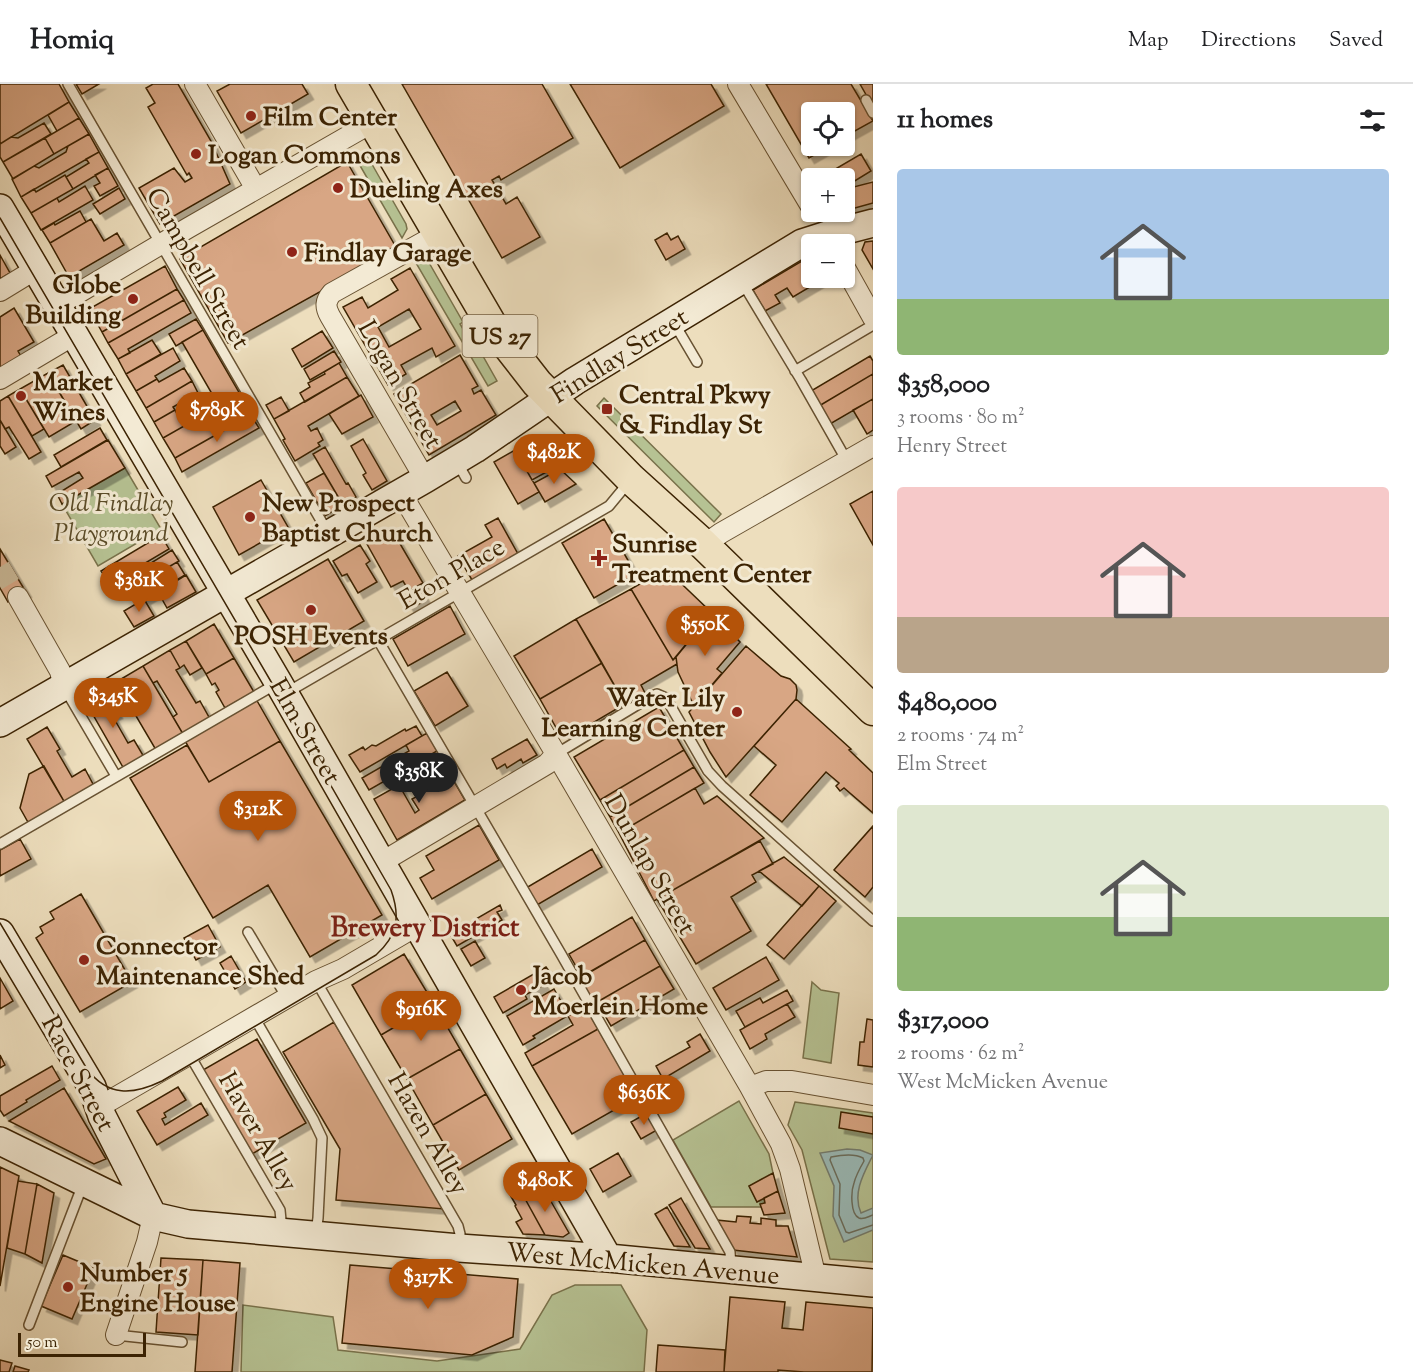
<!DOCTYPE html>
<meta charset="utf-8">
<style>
:root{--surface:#fff;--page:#f2f2f2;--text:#202124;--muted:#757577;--line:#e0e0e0;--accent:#b45309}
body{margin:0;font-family:"Sorts Mill Goudy",serif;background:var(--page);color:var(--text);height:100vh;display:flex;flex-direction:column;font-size:22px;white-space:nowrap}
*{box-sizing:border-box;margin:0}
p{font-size:20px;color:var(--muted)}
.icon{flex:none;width:33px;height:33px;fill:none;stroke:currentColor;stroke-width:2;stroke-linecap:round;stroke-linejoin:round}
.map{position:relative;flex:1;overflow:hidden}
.panel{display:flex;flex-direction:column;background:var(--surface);width:540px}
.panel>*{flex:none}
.controls{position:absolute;left:801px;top:18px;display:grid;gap:12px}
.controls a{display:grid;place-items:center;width:54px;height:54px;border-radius:6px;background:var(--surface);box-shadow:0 2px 4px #0004;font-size:30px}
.scale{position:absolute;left:18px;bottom:15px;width:128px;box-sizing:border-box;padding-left:6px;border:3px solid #3c2303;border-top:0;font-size:16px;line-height:21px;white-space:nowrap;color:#3c2303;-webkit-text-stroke:4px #f3ead4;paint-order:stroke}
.price{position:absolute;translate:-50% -51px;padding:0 14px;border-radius:21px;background:var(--accent);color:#fff;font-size:20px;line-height:39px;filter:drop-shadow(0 2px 3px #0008)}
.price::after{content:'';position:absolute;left:50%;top:36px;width:18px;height:14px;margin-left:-9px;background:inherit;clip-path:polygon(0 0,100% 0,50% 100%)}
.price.on{background:#222;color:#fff}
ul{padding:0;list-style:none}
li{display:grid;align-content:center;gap:12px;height:318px;padding:0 24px}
li span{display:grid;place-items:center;height:186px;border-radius:6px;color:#555}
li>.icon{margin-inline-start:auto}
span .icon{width:108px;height:108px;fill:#fffc;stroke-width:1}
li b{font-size:26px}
h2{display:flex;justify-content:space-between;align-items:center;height:72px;padding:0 24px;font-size:26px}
header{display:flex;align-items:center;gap:36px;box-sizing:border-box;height:84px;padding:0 30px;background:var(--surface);border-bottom:2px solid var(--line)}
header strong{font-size:28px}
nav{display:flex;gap:33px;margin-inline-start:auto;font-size:21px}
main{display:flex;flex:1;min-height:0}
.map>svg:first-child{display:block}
.green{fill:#b6c293;stroke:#79724b;stroke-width:1.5}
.water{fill:#9bbbb8;stroke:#757e70;stroke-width:1.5}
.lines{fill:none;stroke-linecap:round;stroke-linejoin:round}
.shore{stroke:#6c6f5e;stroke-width:1.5}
.building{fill:#d8a684;stroke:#3c2303;stroke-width:1.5;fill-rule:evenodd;filter:url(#shadow)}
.street-tunnel{stroke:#cab998;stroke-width:20;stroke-dasharray:20 10;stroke-linecap:butt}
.lane-casing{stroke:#685232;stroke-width:12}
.street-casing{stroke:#685232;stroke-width:22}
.secondary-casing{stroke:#3c2303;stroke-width:30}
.primary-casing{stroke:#3c2303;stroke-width:33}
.lane{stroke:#f3ead4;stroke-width:9}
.street{stroke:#f3ead4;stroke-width:20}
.secondary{stroke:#f3ead4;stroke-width:27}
.primary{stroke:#eddebd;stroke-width:30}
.tram{stroke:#3c2303;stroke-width:1.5}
.poi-dot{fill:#8f2418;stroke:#f3ead4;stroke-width:2}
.labels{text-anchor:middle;stroke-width:6;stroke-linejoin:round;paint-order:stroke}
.shield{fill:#f3ead4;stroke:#735f42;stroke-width:1.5}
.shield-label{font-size:24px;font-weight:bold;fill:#3c2303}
.poi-label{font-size:26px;font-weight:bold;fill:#3c2303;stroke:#f3ead4;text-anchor:start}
.street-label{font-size:26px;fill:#3c2303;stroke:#f3ead4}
.park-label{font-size:26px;font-style:italic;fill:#5a4b27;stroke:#f3ead4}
.neighbourhood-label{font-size:27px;font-weight:bold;fill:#7a1f14;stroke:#f3ead4}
</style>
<header>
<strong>Homiq</strong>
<nav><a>Map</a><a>Directions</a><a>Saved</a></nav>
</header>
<main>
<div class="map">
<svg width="873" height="1288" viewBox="0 0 873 1288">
<defs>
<filter id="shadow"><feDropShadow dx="5.5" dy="5.5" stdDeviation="0" flood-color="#0004"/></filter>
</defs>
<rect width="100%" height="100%" fill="#eddebd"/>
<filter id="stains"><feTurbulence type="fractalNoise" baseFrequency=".00333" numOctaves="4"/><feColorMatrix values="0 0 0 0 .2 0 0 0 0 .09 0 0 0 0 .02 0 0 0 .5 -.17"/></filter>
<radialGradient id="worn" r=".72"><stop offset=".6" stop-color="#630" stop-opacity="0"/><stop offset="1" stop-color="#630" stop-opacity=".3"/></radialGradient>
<!-- green -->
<path class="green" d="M365 68 406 140 407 145 402 154 355 73Z
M414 172H421L428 177 463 238 460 240 466 250 471 251 497 297 488 302 416 179Z
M604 314 721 430 714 438 597 322Z
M125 384 161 445 98 482 62 420Z
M812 898 821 906 839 909 831 979 803 974Z
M739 1017 769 1070 773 1089 749 1102 757 1118 764 1114 765 1119 761 1120 762 1123H711L673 1056Z
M795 1018 873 1029V1178L830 1175 802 1066 788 1041Z
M575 1201H621L647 1246 644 1288H241L243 1221 333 1233 338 1266 437 1277 520 1265 552 1211Z"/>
<!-- water -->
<path class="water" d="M847 1065 860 1066 873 1071C864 1089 852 1109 861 1129L873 1124V1146L844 1158 833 1132 834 1102 820 1069Z"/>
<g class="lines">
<!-- shore -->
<path class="shore" d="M873 1131C869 1132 864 1136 859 1134 850 1130 851 1107 854 1099 856 1091 860 1084 864 1077L863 1074C854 1069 841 1071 831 1073L830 1076 840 1100 839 1131 846 1148 849 1149 873 1141"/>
</g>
<!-- building -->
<path class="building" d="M0 0H59L69 18 0 60Z
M76 0H99L82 10Z
M153 0H178L211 57 230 100 160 140 139 104 174 84 185 98 192 94 189 89 187 91 148 23 155 19 146 4Z
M230 0H302L308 10 241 49 217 7Z
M402 0H542L573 54 501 96 499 92 492 96 506 120 517 113 540 153 502 174Z
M570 0H711L724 22 620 84Z
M766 0H851L873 37 844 53V28H812V62H830L809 74Z
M860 0H873V23Z
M69 18 79 34 57 47 48 31Z
M79 34 89 50 54 70 45 54Z
M44 39 51 50 3 78 0 73V60L11 53 18 54Z
M89 50 99 68 21 113 12 95 34 82 39 84 66 68 68 62Z
M45 54 54 70 13 95 3 78Z
M99 68 108 84 73 105 66 93 89 79 86 75Z
M861 70 871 87 848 101 850 104 873 98V119L844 127V94H820Z
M347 78 397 165 228 259 180 175Z
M108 84 118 102 100 112 94 102 100 99 95 91Z
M65 91 73 105 31 129 21 113 34 105 36 108Z
M85 102 93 116 41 146 31 129 57 114 59 118Z
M119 104 125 115 100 130 93 120Z
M80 127 86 138 50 159 42 146 54 139 55 141Z
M91 135 104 157 117 149 124 161 69 193 50 159Z
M667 149 671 156 678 152 685 165 666 176 655 156Z
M873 157V185L862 166 865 158Z
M0 171 10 189 0 195Z
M812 171V194H825L793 213 787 204 775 211 780 219 765 227 753 206Z
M165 182 177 205 102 248 89 225Z
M410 184 455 262 436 273 432 264 401 281 406 290 388 301 343 223 362 213 368 224 398 206 391 195ZM409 225 421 245 389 263 378 243Z
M177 205 184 216 108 259 102 248Z
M184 216 191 229 128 265 130 269 118 275 108 259Z
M14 224 34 258 18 267 23 276 0 289V233Z
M196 235 203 246 176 262 169 250Z
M203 246 240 310 219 322 182 258Z
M322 247 333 264 302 283 292 265Z
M152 256 161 270 126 290 118 275Z
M173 264 180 277 155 292 157 295 136 307 126 290Z
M334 267 341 278 310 296 304 285Z
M460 271 478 302 472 305 474 310 481 306 496 331 429 371 394 310ZM455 317 461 327 437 341 431 331Z
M870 272 873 277V290L819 322 811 307Z
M339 279 347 293 305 318 300 309 310 303 308 299 325 290 324 288Z
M63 281 95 336 81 345 48 289Z
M184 284 192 297 146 324 136 307 157 295 159 298Z
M48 289 76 337 49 353 20 305Z
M873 290V315L830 340 819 322Z
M347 293 359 312 308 342 311 347 317 344 323 356 318 359 320 362 295 377 283 356 285 355 274 335Z
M192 297 198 309 173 323 175 326 154 338 146 324Z
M20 305 44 345 32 352 8 312Z
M240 310 251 331 175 374 163 354Z
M361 311 373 333 342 350 329 330Z
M8 312 41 368 29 375 9 343 5 345 0 336V317Z
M281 313 289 327 274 335 266 321Z
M202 315 209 328 163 354 154 338 175 326 177 330Z
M873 315V346L867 350 853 326Z
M251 331 259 344 182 388 175 374Z
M0 336 16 363 5 370 0 362Z
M100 344 107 356 61 383 54 371Z
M363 355 387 397 372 406 363 391 366 389 351 362Z
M108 356 125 384 62 420 57 410 83 394 79 388 52 403 46 392Z
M531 357 532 359 536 361 541 374 545 372 552 385 532 396 515 366Z
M325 363 346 400 348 399 356 413 343 421 313 370Z
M515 366 539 408 518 420 494 378Z
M560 385 576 400 545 418 534 399Z
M324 389 343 421 325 432 306 399Z
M261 396 288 443 239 471 213 423Z
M873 407V461L850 420Z
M498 434 518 470 472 496 458 472 492 453 485 441Z
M604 435 636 490 594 514 562 459Z
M392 446 423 499 409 507 403 497 391 503 367 460Z
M161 451 169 465 110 500 101 487Z
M360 461 370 477 366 480 377 498 358 509 347 490 342 492 333 477Z
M0 465 26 508 8 518 0 504Z
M172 466 179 477 144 497 138 487Z
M328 475 364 537 294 578 257 516Z
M177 478 185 491 140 518 132 505Z
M666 485 712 529 673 576 631 505Z
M186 491 196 508 167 524 158 508Z
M631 505 673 576 676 573 677 580 641 601 645 609 625 620 576 535Z
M420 506 426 516 410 525 404 515Z
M144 515 154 532 134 543 124 527Z
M450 522 465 550 408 582 393 555Z
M712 529 740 558 717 585 722 589 694 622 678 588 676 573Z
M576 535 602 579 540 615 514 572Z
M214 540 234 574 206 590 186 557Z
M186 557 202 584 190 591 184 581 180 584 170 566Z
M746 562 781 592 790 595 796 601 797 606 796 615 726 693 710 668 689 628Z
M170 566 180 584 176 586 196 619 200 617 210 635 183 650 173 633 177 630 157 597 153 599 143 582Z
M234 574 254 608 225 624 216 608 219 606 215 599 212 601 206 590Z
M602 579 625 620 574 650 558 647 540 615Z
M143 582 183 650 156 666 116 598Z
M447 588 468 622 435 642 414 607Z
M103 604 117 629 112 631 128 659 134 656 144 673 124 685 84 615Z
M256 615 280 657 209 698 185 657Z
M796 615 851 665 849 666 873 689V729L844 704 840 707 836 702 839 699 826 688 782 738 750 711 776 681 754 662Z
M659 623 684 666 600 716 574 673Z
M416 642 422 652 360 688 349 671 363 663 365 666 372 661 376 662 405 645 406 647Z
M47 643 60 665 57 667 72 693 85 685 94 702 65 719 27 655Z
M427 649 437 667 369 706 362 694 409 667 406 661Z
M527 655 537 671 523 679 521 675 507 684 505 680 497 685 492 675Z
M280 657 382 831 310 873 268 801 213 834 130 694 187 661 209 698Z
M684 666 694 683 610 733 600 716Z
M44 682 65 719 29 740 20 724 29 690Z
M694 683 704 699 619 749 610 733Z
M441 684 447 694 451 692 465 716 397 756 374 715 399 701 415 729 419 726 412 715 416 713 410 703 427 693 433 703 440 698 434 688Z
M695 704 704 720 717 712 764 754 654 817 619 749Z
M479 741 499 776 432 815 420 794 434 786 426 772Z
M873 742V803L865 813 834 786Z
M20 755 31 775 0 792V766Z
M760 757 773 780 752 791 756 798 731 813 751 847 696 880 657 815Z
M592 765 602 783 537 821 526 804Z
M784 773 819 802 802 822 759 787Z
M819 802 836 817 784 875 767 861Z
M81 810 132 898 80 928 36 854 43 849 40 843 54 835 50 828Z
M500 821 502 826 497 828 502 836 457 862 450 850Z
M632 833 645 856 582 893 569 870Z
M208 841 220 863 196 876 184 854Z
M645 856 660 882 594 920 579 894Z
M475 857 485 874 471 882 461 865Z
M404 870 434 920 381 951 352 901Z
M231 872 246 898 235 905 220 879Z
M766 873 779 896 726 926 713 904Z
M660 882 674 905 611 942 597 918Z
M546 883 549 887 539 893 544 901 525 911 527 915 503 929 494 913Z
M0 894 13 917 0 925Z
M554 905 569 931 533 952 535 954 523 961 507 932Z
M787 906 793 917 745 943 736 927 760 914 763 919Z
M434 920 460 965 407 995 381 951Z
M787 920 795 933 765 950 767 955 750 965 740 946Z
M585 922 598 945 532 982 525 969 573 941 568 932Z
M867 935 873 936V983L858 981 860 958H864Z
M334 938 444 1125 336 1116 340 1065 283 968Z
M598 945 637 1013 572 1050 532 982Z
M700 950 710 967 663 995 656 982 690 963 687 958Z
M257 955 306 1039 252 1070 203 986Z
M460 965 486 1010 433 1041 407 995Z
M0 971 5 981 0 984Z
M52 982 60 996 26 1016 27 1018 4 1032 0 1026V1012Z
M178 1003 186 1016 164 1029 166 1033 162 1035 165 1041 201 1019 208 1031 157 1061 137 1027Z
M64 1004 106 1075 94 1080 9 1037Z
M486 1010 512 1055 459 1086 433 1041Z
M841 1028 873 1033V1050L839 1044Z
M647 1029 657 1046 641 1055 631 1038Z
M618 1069 631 1092 603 1108 590 1085Z
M0 1083 19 1092 0 1202Z
M773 1089 778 1107 757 1118 749 1102Z
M18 1097 37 1100 25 1170 7 1164Z
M516 1098 523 1111 545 1151 523 1150 516 1138 522 1135 515 1122 516 1121 506 1104Z
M37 1100 54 1109 42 1179 25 1170Z
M541 1100 569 1149 563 1153 545 1151 523 1111Z
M778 1107 785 1129 764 1131 760 1120 765 1119 764 1114Z
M681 1114 710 1165 695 1164 669 1121Z
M667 1123 690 1163 674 1162 655 1130Z
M737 1132 751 1133 750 1139 761 1140V1134L776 1136V1142H788L797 1173 733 1166 716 1136 736 1138Z
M63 1171 94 1184 72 1235 41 1222Z
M161 1174 203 1176 198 1251 156 1248Z
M203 1176 240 1179 232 1288H195Z
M350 1181 518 1195 513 1253 472 1271 342 1259Z
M730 1213 785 1218 782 1244 803 1246 806 1218 873 1224 872 1288H804L778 1286V1288H724Z
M658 1261 725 1266 724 1288H656Z
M0 1276 12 1279 9 1288H0Z
M15 1282 29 1286 28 1288H13Z"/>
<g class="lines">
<!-- street-tunnel -->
<path class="street-tunnel" d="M0 483 18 513"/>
<!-- lane casing -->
<g class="lane-casing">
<path id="lane" d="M68 0 327 447
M866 16 873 29
M742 198 801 296 847 377
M674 239 697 278
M795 287 873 241
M457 378 466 394
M378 556 561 870 730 1168 731 1182
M65 605 116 692
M286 609 609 422 628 399
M556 670 652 612 657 610 666 614 708 687 722 702 873 837
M0 760 276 600
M248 848 287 914
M316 897 458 1142 460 1150 459 1162
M254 933 313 1035 322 1054 318 1134 316 1148
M189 970 280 1126 282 1147
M29 1241 83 1100
M116 1251 182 1258"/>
</g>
<!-- street casing -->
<g class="street-casing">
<path id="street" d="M195 0 256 105
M738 0 812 124
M844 182 873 234
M0 207 36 185
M58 221 188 144 373 38
M0 295 74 251
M425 395 330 232C325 223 325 217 332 209L438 150
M401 409 556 670 750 1003 781 1060 790 1085 816 1194
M704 461 721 449 873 362
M18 513 60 587 64 603
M382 778 547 680 556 670
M750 1003 766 997H792L873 1011
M99 1023 316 897 343 885 418 841
M116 1251 147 1158 153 1132"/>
</g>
<!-- secondary casing -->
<g class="secondary-casing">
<path id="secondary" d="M0 124 278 598 608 1174
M0 639 425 395 475 365 575 297 802 159 827 151 873 139
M0 849 92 1003 102 1032 153 1132
M0 1057 153 1132 188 1140 459 1164 608 1174 873 1199"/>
</g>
<!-- primary casing -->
<g class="primary-casing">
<path id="primary" d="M351 0 491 240 537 299 631 395 704 461 873 626"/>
</g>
<!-- lane -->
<use href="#lane" class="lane"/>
<!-- street -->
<use href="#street" class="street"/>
<!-- secondary -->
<use href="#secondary" class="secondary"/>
<!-- primary -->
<use href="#primary" class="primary"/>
<!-- tram -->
<path class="tram" d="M0 134 273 601 391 806C401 834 397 852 376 871L162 997C133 1011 108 1013 87 985L0 839"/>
</g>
<!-- markers -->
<g class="poi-dot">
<circle cx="251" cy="32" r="6"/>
<circle cx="196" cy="70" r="6"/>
<circle cx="338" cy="104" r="6"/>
<circle cx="292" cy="168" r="6"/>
<circle cx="133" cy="215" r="6"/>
<circle cx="21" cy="312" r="6"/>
<rect x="601" y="319" width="12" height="12" rx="3"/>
<circle cx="250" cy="433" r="6"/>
<path d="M596 465h6v6h6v6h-6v6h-6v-6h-6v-6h6z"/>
<circle cx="311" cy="526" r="6"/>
<circle cx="737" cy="628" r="6"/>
<circle cx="84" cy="876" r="6"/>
<circle cx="521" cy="906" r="6"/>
<circle cx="68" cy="1203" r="6"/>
</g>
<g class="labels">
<!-- shield labels -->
<rect class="shield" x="462.5" y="231" width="75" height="42" rx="4.5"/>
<g class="shield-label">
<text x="500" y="260">US 27</text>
</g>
<!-- poi labels -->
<g class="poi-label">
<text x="263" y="41">Film Center</text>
<text x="208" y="79">Logan Commons</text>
<text x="350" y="113">Dueling Axes</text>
<text x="304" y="177">Findlay Garage</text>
<text x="121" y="209" text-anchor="end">Globe<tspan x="121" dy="30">Building</tspan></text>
<text x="33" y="306">Market<tspan x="33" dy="30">Wines</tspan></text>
<text x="619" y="319">Central Pkwy<tspan x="619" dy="30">&amp; Findlay St</tspan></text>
<text x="262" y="427">New Prospect<tspan x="262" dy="30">Baptist Church</tspan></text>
<text x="612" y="468">Sunrise<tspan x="612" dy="30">Treatment Center</tspan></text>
<text x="311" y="560" text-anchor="middle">POSH Events</text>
<text x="725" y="622" text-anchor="end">Water Lily<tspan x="725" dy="30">Learning Center</tspan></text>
<text x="96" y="870">Connector<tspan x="96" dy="30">Maintenance Shed</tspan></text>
<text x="533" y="900">Jacob<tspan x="533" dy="30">Moerlein Home</tspan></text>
<text x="80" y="1197">Number 5<tspan x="80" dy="30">Engine House</tspan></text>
</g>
<!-- street labels -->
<g class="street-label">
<text transform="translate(199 184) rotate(60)" y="9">Campbell Street</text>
<text transform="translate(619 271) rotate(-32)" y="9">Findlay Street</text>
<text transform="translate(401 300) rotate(60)" y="9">Logan Street</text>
<text transform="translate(451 489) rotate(-30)" y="9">Eton Place</text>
<text transform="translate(306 647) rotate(60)" y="9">Elm Street</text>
<text transform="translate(651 780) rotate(60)" y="9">Dunlap Street</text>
<text transform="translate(79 989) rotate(62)" y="9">Race Street</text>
<text transform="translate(259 1047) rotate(60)" y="9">Haver Alley</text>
<text transform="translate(429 1049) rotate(60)" y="9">Hazen Alley</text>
<text transform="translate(643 1179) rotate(5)" y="9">West McMicken Avenue</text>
</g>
<!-- park labels -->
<g class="park-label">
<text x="111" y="427">Old Findlay<tspan x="111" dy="30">Playground</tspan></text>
</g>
<!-- neighbourhood labels -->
<g class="neighbourhood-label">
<text x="425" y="852">Brewery District</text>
</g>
</g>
<rect width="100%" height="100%" filter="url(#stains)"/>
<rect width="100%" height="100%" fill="url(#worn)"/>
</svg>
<div class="controls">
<a><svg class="icon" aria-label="locate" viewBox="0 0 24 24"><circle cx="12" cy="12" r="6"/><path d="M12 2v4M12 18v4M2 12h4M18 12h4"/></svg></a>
<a>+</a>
<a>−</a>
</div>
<div class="scale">50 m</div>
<b class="price" style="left:217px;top:359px">$789K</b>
<b class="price" style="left:554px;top:401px">$482K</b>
<b class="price" style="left:139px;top:529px">$381K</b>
<b class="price" style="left:705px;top:573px">$550K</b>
<b class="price" style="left:113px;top:645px">$345K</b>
<b class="price on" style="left:419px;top:720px">$358K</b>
<b class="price" style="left:258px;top:758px">$312K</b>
<b class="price" style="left:421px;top:958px">$916K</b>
<b class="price" style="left:644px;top:1042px">$636K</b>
<b class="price" style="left:545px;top:1129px">$480K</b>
<b class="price" style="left:428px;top:1226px">$317K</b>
</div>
<section class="panel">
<h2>11 homes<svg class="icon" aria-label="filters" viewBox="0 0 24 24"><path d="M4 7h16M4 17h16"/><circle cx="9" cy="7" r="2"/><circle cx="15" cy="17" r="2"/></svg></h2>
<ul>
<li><span style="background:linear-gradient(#a9c7e8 70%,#8fb573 0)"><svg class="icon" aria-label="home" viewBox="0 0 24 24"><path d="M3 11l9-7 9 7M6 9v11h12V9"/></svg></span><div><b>$358,000</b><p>3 rooms · 80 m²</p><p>Henry Street</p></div></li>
<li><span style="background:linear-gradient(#f6c9c9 70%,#b9a48a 0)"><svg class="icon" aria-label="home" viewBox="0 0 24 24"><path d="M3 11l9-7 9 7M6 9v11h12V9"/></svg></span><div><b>$480,000</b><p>2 rooms · 74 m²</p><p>Elm Street</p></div></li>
<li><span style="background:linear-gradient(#dfe7d0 60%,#8fb573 0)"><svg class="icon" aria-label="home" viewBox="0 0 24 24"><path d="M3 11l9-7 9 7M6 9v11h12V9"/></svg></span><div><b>$317,000</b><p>2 rooms · 62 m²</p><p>West McMicken Avenue</p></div></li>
</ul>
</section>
</main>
